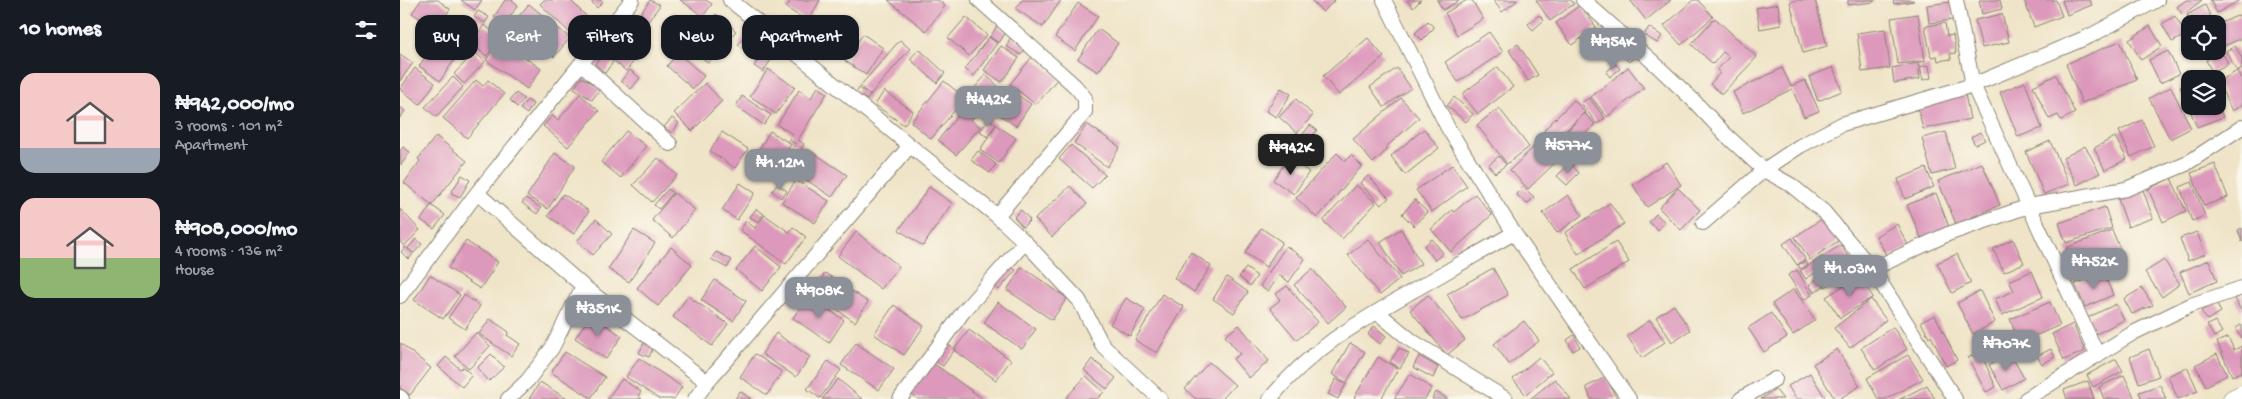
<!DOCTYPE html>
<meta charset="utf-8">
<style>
:root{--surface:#171b24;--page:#20242c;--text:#f1f3f6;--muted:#9ea1a6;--accent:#8c9099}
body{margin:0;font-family:"Gochi Hand",sans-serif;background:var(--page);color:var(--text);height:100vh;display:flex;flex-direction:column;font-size:19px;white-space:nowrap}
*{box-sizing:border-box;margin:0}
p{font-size:16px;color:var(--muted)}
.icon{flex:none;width:28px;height:28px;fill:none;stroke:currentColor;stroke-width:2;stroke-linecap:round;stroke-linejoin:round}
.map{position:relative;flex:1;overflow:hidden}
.panel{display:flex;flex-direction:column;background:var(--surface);width:400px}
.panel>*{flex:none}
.banner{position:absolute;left:15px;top:15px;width:475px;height:45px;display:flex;gap:10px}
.fabs{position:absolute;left:1781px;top:15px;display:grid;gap:10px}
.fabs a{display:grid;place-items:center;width:45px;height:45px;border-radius:10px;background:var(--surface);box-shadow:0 1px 4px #0004;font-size:25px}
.price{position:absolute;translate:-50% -42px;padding:0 11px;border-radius:10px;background:var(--accent);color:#fff;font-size:16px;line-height:32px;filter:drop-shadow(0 1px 2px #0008)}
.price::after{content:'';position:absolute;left:50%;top:30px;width:15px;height:11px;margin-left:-8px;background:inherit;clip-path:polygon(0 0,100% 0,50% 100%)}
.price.selected{background:#222;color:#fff}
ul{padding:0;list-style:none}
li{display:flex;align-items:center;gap:15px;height:125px;padding:0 20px}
li span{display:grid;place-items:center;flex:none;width:140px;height:100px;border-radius:15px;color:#555}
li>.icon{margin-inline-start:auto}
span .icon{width:60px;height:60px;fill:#fffc;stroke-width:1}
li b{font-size:21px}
h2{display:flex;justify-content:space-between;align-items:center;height:60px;padding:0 20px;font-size:21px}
.tag{padding:0 18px;border-radius:15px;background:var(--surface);box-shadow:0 1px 4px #0004;font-size:18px;line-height:45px}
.tag.selected{background:var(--accent);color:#fff}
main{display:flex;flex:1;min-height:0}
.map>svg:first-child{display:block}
.building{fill:#d9b}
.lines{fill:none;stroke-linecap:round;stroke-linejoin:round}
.minor-casing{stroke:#868072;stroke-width:16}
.tertiary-casing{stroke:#868072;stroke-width:19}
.minor{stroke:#fff;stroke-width:14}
.tertiary{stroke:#fff;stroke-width:18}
</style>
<main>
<section class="panel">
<h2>10 homes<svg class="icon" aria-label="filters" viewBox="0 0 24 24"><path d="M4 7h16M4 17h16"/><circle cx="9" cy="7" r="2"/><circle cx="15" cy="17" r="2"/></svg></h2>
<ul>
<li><span style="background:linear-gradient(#f6c9c9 75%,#9aa5b1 0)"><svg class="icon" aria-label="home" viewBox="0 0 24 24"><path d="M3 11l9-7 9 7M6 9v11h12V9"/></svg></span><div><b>₦942,000/mo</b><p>3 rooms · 101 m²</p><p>Apartment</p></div></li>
<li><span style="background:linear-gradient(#f6c9c9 60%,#8fb573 0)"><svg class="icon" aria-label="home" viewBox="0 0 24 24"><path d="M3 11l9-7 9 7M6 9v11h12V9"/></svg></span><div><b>₦908,000/mo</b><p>4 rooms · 136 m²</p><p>House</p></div></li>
</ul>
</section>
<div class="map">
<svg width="1842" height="399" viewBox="0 0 1842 399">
<rect width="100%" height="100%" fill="#fbf7ec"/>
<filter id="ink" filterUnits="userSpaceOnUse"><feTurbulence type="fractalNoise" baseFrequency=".02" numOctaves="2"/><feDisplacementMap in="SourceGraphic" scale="10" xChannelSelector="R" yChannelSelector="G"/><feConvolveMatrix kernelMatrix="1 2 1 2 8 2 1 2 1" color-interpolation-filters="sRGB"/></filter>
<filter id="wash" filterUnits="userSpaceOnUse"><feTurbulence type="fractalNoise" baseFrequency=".0096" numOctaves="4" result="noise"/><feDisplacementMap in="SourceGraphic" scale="20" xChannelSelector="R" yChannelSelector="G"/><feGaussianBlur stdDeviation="1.12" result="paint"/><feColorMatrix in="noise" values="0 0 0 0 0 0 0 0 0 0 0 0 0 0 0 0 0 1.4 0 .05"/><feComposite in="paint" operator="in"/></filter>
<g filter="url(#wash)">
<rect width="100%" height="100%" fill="#efe4c7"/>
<g id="blocks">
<!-- building -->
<path class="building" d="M21 0H38L50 9 44 19 64 32 56 43 12 13Z
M61 0H82L75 10Z
M105 0H112L118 5 105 24 94 17Z
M144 0H170L188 18 172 35 140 4Z
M190 0H200L203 2 197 8Z
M250 0 260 5 247 23 238 17Z
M280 0H306L312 4 303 16Z
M391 0H420L408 21 386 8Z
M488 0H538L545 6 526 31Z
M622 0H661L643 27 616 9Z
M911 0H935L923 12Z
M1007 0H1021L1013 8Z
M1037 0H1060L1043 10Z
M1067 0H1072L1083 19 1057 35 1045 13Z
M1093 0H1118L1102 12Z
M1136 0H1171L1174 4 1150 21Z
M1230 0H1271L1246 20Z
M1293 0H1298L1313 17 1281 45 1264 26Z
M1397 0H1415L1427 46 1403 53 1390 2Z
M1448 0H1474V2L1448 5Z
M1493 0H1513L1514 1 1494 4Z
M1579 0H1600L1602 9 1582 14Z
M1624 0H1656L1662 16 1634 27Z
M1662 0H1690L1692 5 1667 15Z
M1786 0H1802L1783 15 1777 7Z
M1810 0H1840L1817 13Z
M1551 2 1553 20 1529 23 1527 5Z
M678 3 698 16 675 51 655 37Z
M129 4 170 38 154 57 113 23Z
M1378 4 1381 25 1360 29 1356 8Z
M1180 5 1196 27 1172 45 1156 23Z
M1805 5 1814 23 1791 24 1787 15Z
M78 11 89 17 85 23 74 17Z
M316 14 336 31 308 63 288 46Z
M1518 14 1525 61 1498 64 1491 18Z
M1602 14 1609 42 1582 48 1575 20Z
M1842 14V38L1822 47 1818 36V24Z
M1139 15 1144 20 1133 30 1128 24Z
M1775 16 1786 35 1772 42 1762 24Z
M566 17 587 35 569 56 548 38Z
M1315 18 1357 57 1322 94 1310 84 1320 73 1317 70 1329 57 1323 52 1313 64 1291 44Z
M232 19 243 28 229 45 218 36Z
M405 21 412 26 403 41 395 36Z
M1028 21 1034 28 1022 40 1015 33Z
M437 23 449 31 438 47 427 38Z
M1545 23 1547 36 1553 35 1556 53 1550 54 1551 59 1538 61 1537 56 1531 57 1525 26Z
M84 25 101 37 87 56 71 44Z
M597 26 606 32 599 43 590 37Z
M1750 26 1762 46 1741 60 1729 40Z
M1249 27 1262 36 1257 43 1244 35Z
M698 29 718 43 698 72 678 59Z
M1485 29 1490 68 1462 72 1457 33Z
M346 32 362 42 354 55 338 45Z
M1089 32 1103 52 1058 82 1045 62Z
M463 34 483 48 466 75 445 61Z
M1216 36 1237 54 1229 62 1209 43Z
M589 37 597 43 574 76 565 69Z
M611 37 627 46 621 55 606 46Z
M218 38 239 55 226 71 206 54Z
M968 38 984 57 939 95 923 76Z
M101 40 141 69 127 89 86 60Z
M500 40 510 49 470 95 460 86Z
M36 41 57 56 40 81 19 66Z
M1720 41 1737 80 1682 103 1666 64Z
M1118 44 1138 75 1128 81 1109 50Z
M601 46 619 58 602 82 584 70Z
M1835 46 1842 58V68L1837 71 1826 51Z
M366 49 374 55 363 72 354 66Z
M519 49 545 73 537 83 510 59Z
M1768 51 1779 74 1760 83 1749 60Z
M75 52 85 62 64 84 54 74Z
M1822 52 1828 64 1812 72 1806 60Z
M278 53 304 76 293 89 267 66Z
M0 54 13 63 0 81Z
M203 54 213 62 205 73 195 64Z
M632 57 658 78 636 105 610 84Z
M1518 63 1520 79 1494 83 1492 68Z
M1216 64 1220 69 1210 77 1206 72Z
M1529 65 1531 78 1523 80 1520 67Z
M1098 67 1113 87 1078 114 1062 94Z
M1228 67 1244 88 1207 117 1191 97Z
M1433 67 1442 91 1418 101 1409 77Z
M15 68 35 83 20 104 0 89Z
M997 68 1011 88 984 107 970 87Z
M1382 68 1391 86 1405 80 1419 111 1404 117 1392 89 1343 113 1333 92Z
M368 69 395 87 376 114 350 96Z
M230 70 240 78 231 89 221 81Z
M1837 71 1842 80V105L1832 111 1818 82Z
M586 75 600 88 585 105 571 92Z
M1656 75 1675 113 1661 120 1658 115 1649 119 1633 86Z
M53 77 63 87 36 117 25 107Z
M182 77 200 89 192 100 174 88Z
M76 80 83 86 88 80 104 94 67 138 43 118Z
M544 81 565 98 531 139 511 122Z
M1625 82 1642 128 1618 137 1600 92Z
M305 83 322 101 292 131 274 113Z
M1790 83V106H1818L1823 117 1797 127 1780 87Z
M418 87 427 93 398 140 404 144 392 163 386 159 396 144 389 140 393 134 377 125 399 90 411 98Z
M1771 87 1791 128 1770 139 1749 98Z
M459 88 470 95 467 100 456 93Z
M881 88 891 94 876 117 866 111Z
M610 90 631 104 616 126 595 112Z
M484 91 513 111 504 125 475 105Z
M116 93 124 99 117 107 110 100Z
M180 94 199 111 168 147 143 126 152 116 158 120Z
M1565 94 1570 119 1523 129 1517 104Z
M342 96 371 115 364 125 336 106Z
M1054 97 1073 114 1066 122 1047 106Z
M573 98 583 106 571 120 580 127 556 155 538 140Z
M1001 98 1019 118 986 147 988 149 973 163 953 139Z
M1189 98 1205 118 1197 124 1181 103Z
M896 99 913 115 897 133 879 117Z
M127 100 133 104 127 114 120 109Z
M1174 100 1185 112 1155 141 1144 130Z
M0 107 5 111 0 118Z
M1099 108 1129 147 1107 164 1077 125Z
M1184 113 1195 124 1166 154 1155 144Z
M272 118 279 123 272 133 264 127Z
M589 119 596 124 587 137 580 131Z
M1742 120 1754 146 1731 157 1719 131Z
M687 124 720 147 707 167 674 143Z
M596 125 616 138 599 163 580 150Z
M910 125 917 130 907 143 900 138Z
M1024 129 1039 148 1005 175 991 156Z
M226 131 246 146 221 178 201 162Z
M370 131 391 144 379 163 358 151Z
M322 132 348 149 335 168 310 151Z
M1546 132 1555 169 1532 175 1522 138Z
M1580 132 1585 140 1575 145 1571 137Z
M36 136 67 161 32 205 4 183 20 161 18 159Z
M1145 136 1163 155 1128 189 1110 170Z
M1715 137 1727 159 1705 170 1694 148Z
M1650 141 1669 184 1644 194 1626 152Z
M671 145 705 175 692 188 659 159Z
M1685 146 1700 173 1677 185 1663 158Z
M3 147 10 152 1 165 0 151Z
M408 149 447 175 432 197 393 171Z
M578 151 596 164 590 173 571 160Z
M155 153 175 166 148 209 127 196Z
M937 153 945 161 951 155 962 166 917 218 896 198Z
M1099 156 1106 165 1095 173 1088 165Z
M258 158 277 175 252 202 233 185Z
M889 158 909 172 894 194 873 180Z
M1266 162 1281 185 1247 207 1233 185Z
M1170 163 1179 173 1167 185 1157 176Z
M1582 163 1600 205 1556 224 1538 181Z
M1815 164 1828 197 1804 206 1791 173Z
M1052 165 1067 186 1032 212 1016 190Z
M1526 168 1534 187 1505 199 1498 179Z
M62 175 70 180 60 197 51 193Z
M968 176 989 198 981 205 960 183Z
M1771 178 1786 211 1763 222 1748 189Z
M396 180 429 201 415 223 382 202Z
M1792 182 1805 216 1792 221 1780 187Z
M340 183 355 193 337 220 322 210Z
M378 184 387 191 381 198 372 191Z
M956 185 976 203 942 239 923 221Z
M670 186 687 204 652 237 635 219Z
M529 187 552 203 523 246 499 230Z
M1123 187 1134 197 1127 204 1116 194Z
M1278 188 1300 210 1281 230 1259 208Z
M268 189 273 193 259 209 254 205Z
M1743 190 1753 218 1728 227 1718 199Z
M274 193 295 210 273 238 252 220Z
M1536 193 1549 227 1521 238 1507 205Z
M163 194 189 211 174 234 148 216Z
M1075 194 1092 215 1051 252 1031 229 1052 210 1054 212Z
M1168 195 1182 215 1157 233 1143 213Z
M126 198 141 208 137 214 122 203Z
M1015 200 1027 212 1014 226 1002 214Z
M1210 203 1224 224 1178 254 1165 233Z
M31 205 45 215 34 229 21 220Z
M1705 207 1712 228 1666 243 1659 223Z
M0 209 20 230 4 246 0 242Z
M356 209 364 214 358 222 350 217Z
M621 210 630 220 623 227 614 217Z
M1256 214 1265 222 1258 230 1249 222Z
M365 215 389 232 393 227 406 237 386 264 340 230 346 221 355 228Z
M1423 218 1438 241 1410 260 1395 237Z
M196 219 212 234 193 255 177 241Z
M1497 224 1509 247 1488 258 1476 236Z
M861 228 882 242 866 267 845 253Z
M1842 228V242L1838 230Z
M1001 229 1021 264 1001 276 980 242Z
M234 230 255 243 229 282 208 269Z
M1712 230 1722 253 1676 272 1666 248Z
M456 232 499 266 481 289 438 256Z
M1797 232 1805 254 1788 261 1780 238Z
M1392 238 1405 259 1397 265 1383 244Z
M16 239 22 244 14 253 8 248Z
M968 239 1000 279 980 295 948 255Z
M1032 239 1043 253 1035 260 1024 246Z
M1613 239 1624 263 1604 272 1593 249Z
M66 241 98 262 80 289 48 268Z
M1216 242 1229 262 1185 289 1173 269Z
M1441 245 1455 267 1425 287 1416 272 1406 279 1400 271Z
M355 246 381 267 362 291 336 270Z
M886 246 905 259 889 282 879 275 868 292 860 286Z
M5 247 13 254 9 259 1 252Z
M271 247 292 265 258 306 237 288Z
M316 252 332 260 327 268 311 259Z
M791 252 811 266 794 292 774 278Z
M1557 254 1571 283 1552 293 1537 263Z
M1764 260 1780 284 1762 297 1745 272Z
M1809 260 1817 281 1789 293 1780 272Z
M1405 261 1408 265 1401 269 1398 265Z
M608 264 616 270 599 290 591 283Z
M622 267 667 298 652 320 607 290Z
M846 268 857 276 850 286 839 277Z
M1093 268 1108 295 1062 320 1047 294Z
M912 269 946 307 928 323 894 285Z
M1397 270 1412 295 1404 300 1388 275Z
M1632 271 1643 297 1602 315 1595 299 1614 291 1609 281Z
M1703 272 1713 295 1685 307 1675 284Z
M425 273 468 302 455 322 412 293Z
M30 275 60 295 43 319 14 300Z
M1459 276 1473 297 1440 318 1426 297Z
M827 277 848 292 834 313 813 299Z
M1418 278 1424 286 1414 293 1409 285Z
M315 280 346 301 333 321 301 300Z
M887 286 918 322 897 340 870 308 880 300 876 294Z
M1742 288 1753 305 1732 314 1724 299Z
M1394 289 1415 320 1393 335 1372 304Z
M1580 291 1595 322 1573 334 1557 303Z
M762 294 784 307 757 353 735 340Z
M64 295 80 306 65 329 48 318Z
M1028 295 1065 340 1047 355 1010 310Z
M1842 295V312L1835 299Z
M288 296 328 324 312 346 273 317Z
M408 296 444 320 429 343 393 318Z
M726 298 745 309 730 336 710 324Z
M1471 299 1486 320 1450 348 1434 328Z
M598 302 636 329 622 349 584 323Z
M1650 302 1660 325 1619 343 1610 319Z
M1816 303 1821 312 1807 320 1801 311Z
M1716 304 1724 320 1696 334 1687 318Z
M494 305 524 326 504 355 474 334Z
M1274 305 1290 330 1272 342 1256 317Z
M1371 313 1387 337 1364 352 1348 328Z
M191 315 222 336 206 359 175 338Z
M1535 315 1557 360 1546 366 1531 336 1529 337 1521 322Z
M90 319 109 332 107 335 120 344 111 356 79 334Z
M1250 320 1265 342 1242 358 1227 336Z
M1124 321 1139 341 1109 364 1094 344Z
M1815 321 1822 332 1814 337 1807 325Z
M1673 324 1685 351 1664 360 1652 334Z
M1842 324V338L1835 329Z
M839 325 869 361 849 378 833 359 840 354 825 336Z
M974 326 986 336 980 344 968 334Z
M1493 327 1507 349 1475 370 1461 348Z
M569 330 611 360 596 380 554 350Z
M76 333 90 346 69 369 55 356Z
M376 333 410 357 396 377 362 354Z
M1174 335 1180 347 1173 351 1167 340Z
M1828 337 1834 350 1842 346V372L1832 376 1817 342Z
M245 341 254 345 249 357 239 353Z
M0 343 31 368 10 395 0 388Z
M456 343 494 369 479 390 441 365Z
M545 343 555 349 543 366 533 360Z
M950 343 965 352 946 383 932 374Z
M999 348 1009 354 1000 368 990 362Z
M1437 349 1460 386 1439 399H1435L1413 364Z
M1651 349 1655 357 1642 364 1637 356Z
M1749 349 1759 376 1739 383 1730 357Z
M165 352 205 377 191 398 151 372Z
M1580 352 1596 387 1586 392 1568 358Z
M1610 353 1624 378 1603 390 1589 365Z
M91 354 104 367 89 381 77 368Z
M355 354 382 372 367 395 340 377Z
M1817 354 1827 375 1806 386 1795 365Z
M1508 355 1523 379 1486 399H1478L1467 378Z
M1019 356 1038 367 1033 378 1013 367Z
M46 357 60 369 63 367 72 375 62 387 38 366Z
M978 357 998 369 981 399H955L954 398Z
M1139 357 1152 372 1126 395 1113 379Z
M239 358 282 387 274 399H259L226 377Z
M692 359 716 378 707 389 684 370Z
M1716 359 1723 371 1693 387 1687 375Z
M428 361 441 370 420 398 407 389Z
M809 362 835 385 822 399H796L785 389Z
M533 363 583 399H518L511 394Z
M1787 367 1798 391 1778 399 1768 376Z
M1410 373 1426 399H1396L1388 386Z
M1010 374 1032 388 1025 399H994Z
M1724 375 1735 399H1704L1699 387Z
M686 376 704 392 697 399H665Z
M1206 377 1217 399H1191L1186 387Z
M222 379 241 392 238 396 242 399H207Z
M438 379 462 399H422Z
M936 379 946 384 938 399 928 394Z
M1155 379 1171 399H1130Z
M1688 381 1694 399H1667L1664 390Z
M140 382 167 399H129Z
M1527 385 1535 399H1500Z
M1760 385 1766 399H1742L1739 392Z
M1375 389 1383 399H1361Z
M340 391 351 399H335Z
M1036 392 1048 399H1032Z"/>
</g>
</g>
<g filter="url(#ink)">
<use href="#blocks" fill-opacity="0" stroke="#868072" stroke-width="1"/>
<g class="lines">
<!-- minor casing -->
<g class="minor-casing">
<path id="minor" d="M330 0 597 216 625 242 679 300 703 346 760 399
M579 0 675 86 685 98V112L597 216
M984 0 1048 128 1114 233 1229 399
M1183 0 1253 62 1292 99 1326 135 1364 170 1391 185 1424 212 1472 269 1555 399
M1556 0 1573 85 1698 356
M182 64 270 144
M77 193 183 286 307 382
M1303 223 1364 170 1400 146 1442 124 1573 85 1690 36 1757 0
M1472 269 1548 234 1629 206 1726 189 1786 164 1842 127
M0 296 77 193 232 0
M977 312 1012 341 1106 399
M0 397 2 399
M108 399 128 380 152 348 183 286
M295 399 307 382 509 147
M500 399 563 312 625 242
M870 399C909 350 957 323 1011 292 1046 272 1080 252 1114 233
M1341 399 1375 379
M1626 399 1733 333 1791 305 1842 288"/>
</g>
<!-- tertiary casing -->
<g class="tertiary-casing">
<path id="tertiary" d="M1832 399 1842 394"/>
</g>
<!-- minor -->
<use href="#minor" class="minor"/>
<!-- tertiary -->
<use href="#tertiary" class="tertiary"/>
</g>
</g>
</svg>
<div class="fabs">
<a><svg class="icon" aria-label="locate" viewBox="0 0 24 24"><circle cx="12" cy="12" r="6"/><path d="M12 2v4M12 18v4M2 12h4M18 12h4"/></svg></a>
<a><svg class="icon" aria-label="layers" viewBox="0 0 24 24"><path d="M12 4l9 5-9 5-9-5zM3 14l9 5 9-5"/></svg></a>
</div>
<b class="price" style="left:1213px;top:70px">₦954K</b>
<b class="price" style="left:588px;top:128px">₦442K</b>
<b class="price" style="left:1168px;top:174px">₦577K</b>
<b class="price selected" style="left:891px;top:176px">₦942K</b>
<b class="price" style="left:380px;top:191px">₦1.12M</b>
<b class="price" style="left:1694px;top:290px">₦752K</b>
<b class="price" style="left:1450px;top:297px">₦1.03M</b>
<b class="price" style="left:419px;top:319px">₦908K</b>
<b class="price" style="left:198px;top:337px">₦351K</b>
<b class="price" style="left:1606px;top:372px">₦707K</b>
<div class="banner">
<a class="tag">Buy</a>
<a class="tag selected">Rent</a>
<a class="tag">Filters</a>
<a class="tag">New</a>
<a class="tag">Apartment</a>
</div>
</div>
</main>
